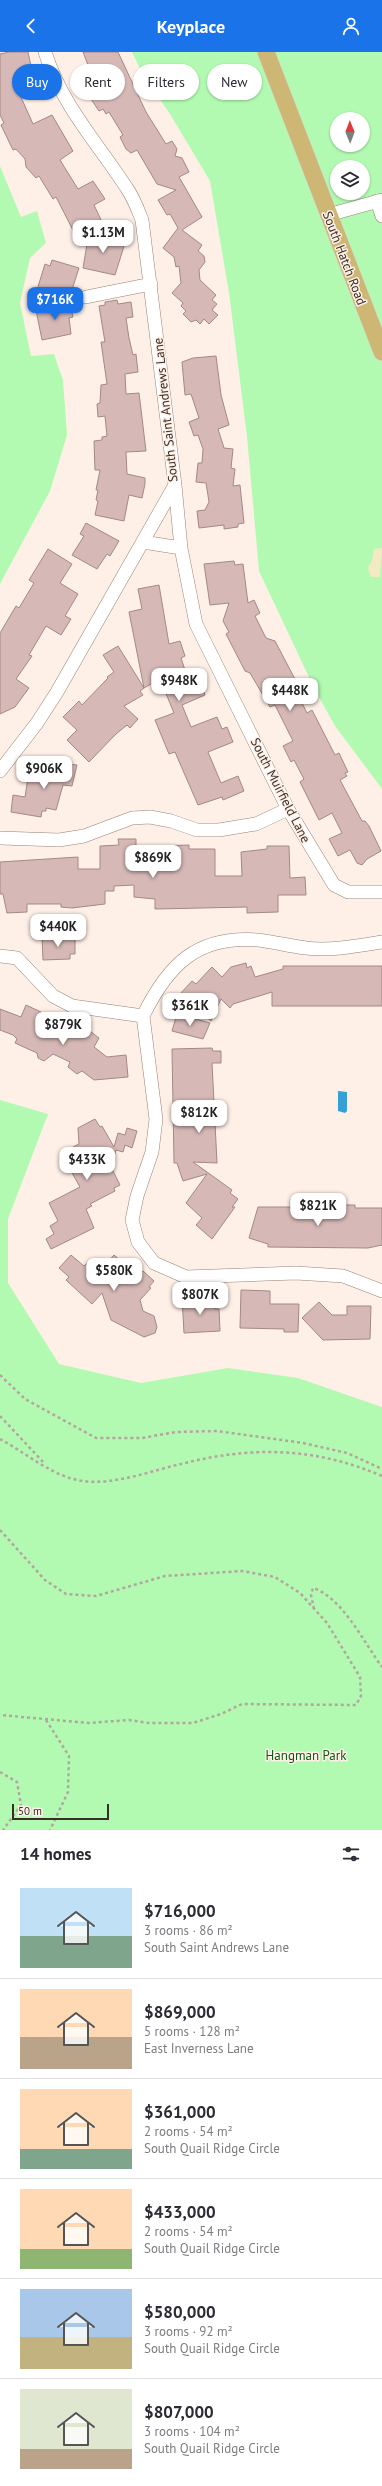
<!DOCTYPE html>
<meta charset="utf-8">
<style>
:root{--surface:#fff;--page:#f7f7f7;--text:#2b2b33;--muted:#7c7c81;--line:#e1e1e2;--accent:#1a73e8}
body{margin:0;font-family:"PT Sans",sans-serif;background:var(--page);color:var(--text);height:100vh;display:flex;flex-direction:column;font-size:15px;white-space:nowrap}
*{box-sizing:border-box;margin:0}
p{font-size:13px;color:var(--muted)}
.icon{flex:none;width:22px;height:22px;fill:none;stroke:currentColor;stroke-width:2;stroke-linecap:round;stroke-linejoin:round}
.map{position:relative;height:1778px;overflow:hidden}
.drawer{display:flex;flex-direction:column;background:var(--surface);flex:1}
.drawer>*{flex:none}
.banner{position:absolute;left:12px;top:12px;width:358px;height:36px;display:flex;gap:8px}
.needle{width:26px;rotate:359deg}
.fabs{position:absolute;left:330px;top:60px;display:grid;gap:8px}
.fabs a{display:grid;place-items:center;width:40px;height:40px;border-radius:50%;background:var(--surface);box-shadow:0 1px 3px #0004;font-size:20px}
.scale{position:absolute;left:12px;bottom:10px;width:97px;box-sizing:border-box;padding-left:4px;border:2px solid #382f29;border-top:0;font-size:11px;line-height:14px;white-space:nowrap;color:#382f29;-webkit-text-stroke:3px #fff0e7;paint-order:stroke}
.price{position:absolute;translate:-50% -34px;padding:0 9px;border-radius:8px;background:#fff;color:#222;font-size:13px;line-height:26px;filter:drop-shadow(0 1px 2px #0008)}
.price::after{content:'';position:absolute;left:50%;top:24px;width:12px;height:9px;margin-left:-6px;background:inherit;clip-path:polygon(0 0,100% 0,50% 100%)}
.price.on{background:var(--accent);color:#fff}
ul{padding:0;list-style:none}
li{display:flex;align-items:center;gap:12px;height:100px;padding:0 20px}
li+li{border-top:1px solid var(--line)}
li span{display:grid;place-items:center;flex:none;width:112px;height:80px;border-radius:0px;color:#555}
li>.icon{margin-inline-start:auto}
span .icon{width:48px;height:48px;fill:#fffc;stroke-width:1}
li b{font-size:17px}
h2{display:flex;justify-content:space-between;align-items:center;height:48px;padding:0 20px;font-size:17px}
.pill{padding:0 14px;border-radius:18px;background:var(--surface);box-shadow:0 1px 3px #0004;font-size:14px;line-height:36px}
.pill.on{background:var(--accent);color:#fff}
header{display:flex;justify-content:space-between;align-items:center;height:52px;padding:0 20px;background:var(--accent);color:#fff;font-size:18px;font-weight:700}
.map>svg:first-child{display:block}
.green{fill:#b2fab1;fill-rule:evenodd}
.sand{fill:#f3eac4}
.water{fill:#35a0d5}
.building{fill:#d6b9b6;stroke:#a38885}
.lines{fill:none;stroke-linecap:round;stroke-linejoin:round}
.minor-casing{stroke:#978274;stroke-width:14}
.major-casing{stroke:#d7d5d4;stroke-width:18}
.path{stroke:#b3a69f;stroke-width:2.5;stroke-dasharray:3 3;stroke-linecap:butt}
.minor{stroke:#fff;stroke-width:13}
.major{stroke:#ceb674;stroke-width:17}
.labels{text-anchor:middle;stroke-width:3;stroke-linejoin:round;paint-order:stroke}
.street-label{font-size:13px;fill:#382f29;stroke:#fff0e7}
.park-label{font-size:13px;fill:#0a5713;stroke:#fff0e7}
</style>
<header><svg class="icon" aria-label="back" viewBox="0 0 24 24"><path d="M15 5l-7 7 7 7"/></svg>Keyplace<svg class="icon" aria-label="person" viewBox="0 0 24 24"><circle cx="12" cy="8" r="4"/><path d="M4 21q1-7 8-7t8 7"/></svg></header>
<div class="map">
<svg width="382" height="1778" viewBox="0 0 382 1778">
<rect width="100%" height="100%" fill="#fff0e7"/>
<!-- green -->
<path class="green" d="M132 0H382V737L335 674 315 638 259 519 247 385 229 241 210 129 170 62 143 23ZM337 67H363V93H337ZM337 115H363V141H337Z
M0 114 21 165 37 159 46 191 30 206 20 251 31 304 54 302 63 328 67 383 50 439 0 532Z
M0 1048 48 1062 8 1167V1231L59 1312 141 1331 228 1316 298 1326 382 1355V1778H0Z"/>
<!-- sand -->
<path class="sand" d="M382 496 380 525H371L368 516 372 508 374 497Z"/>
<!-- water -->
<path class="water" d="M338 1039 347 1040V1059L345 1061 338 1059Z"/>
<!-- building -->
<path class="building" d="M9 0H28L31 14 22 16 25 31 16 34 33 72 52 63 73 99 60 108 78 137 93 129 105 147 94 153 102 170 76 184 56 145 53 147 39 124 36 126 26 115 25 107 16 97 13 98 1 73 4 71 0 63V2Z
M83 0H118L146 60 166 92 172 89 177 97 175 104 182 106 189 120 179 125 202 165 182 178 202 193 198 199 204 204 205 210 199 218 200 228 216 243 212 248 217 252 212 258 218 263 209 272 204 267 200 272 196 268 191 270 183 262 186 259 181 254 183 251 172 241 181 231 179 214 176 215 174 205 163 196 178 176 170 162 167 163 158 148 176 138 157 132 137 98 131 101 126 97 120 85 123 83 109 60 106 62 103 57 99 59 85 38 77 18 88 13Z
M89 180 125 191 115 223 83 216Z
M52 208 79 216 69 247 37 238 45 212 50 214Z
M117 248 118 252 131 250 133 265 126 266 129 286 133 303 136 302 138 320 125 322 126 342 139 341 146 399 126 400 127 422 145 426V432L142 446 129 443 124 469 95 463 98 449 96 448 98 438H96L100 418H95L94 389 102 388V385L107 384 105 364 98 365 97 352 100 351 101 333 107 332 101 290H105L99 254 105 253V250Z
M70 251 73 265 69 266 71 282 42 288 36 258Z
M216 304 221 343 229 373 218 377 224 396 233 397 231 416 235 417 233 434 240 433 244 471 238 472V475L224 477V473L199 476 197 459 205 458 209 450 206 431 196 430 198 411H202L203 397 198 383 194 384 189 370 199 366 191 342 185 343 182 310 193 306Z
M86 471 119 489 110 504 107 502 97 517 72 503 84 484 80 482Z
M48 497 72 512 60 531 78 542 65 564 71 567 61 583 46 574 29 603 32 604 16 627 29 636 15 655 0 662V581L16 554 19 556 34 531 29 528Z
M234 509 235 513 243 512 248 551 254 548 260 561 255 564 266 586 275 589 297 631 293 633 307 661 312 658 335 703 339 701 348 720 345 721 347 724 340 728 362 769H365L369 774 381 799 367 807 362 813 357 811 350 798 338 804 329 787 342 781 332 761 319 768 300 730 304 727 294 708 291 710 283 694 293 689 275 653 270 655 250 621 245 619 226 582 229 580 223 569 229 551 210 553 204 512Z
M159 533 169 592 180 589 185 604 181 606 190 633 200 629 205 643 182 653 191 675 217 665 222 677 227 675 233 690 208 700 221 731 238 724 244 739 223 748 222 745 198 753 175 700 169 702 155 668 174 661 160 627 144 636 129 560 142 557 138 537Z
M118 594 144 636 140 639 143 643 124 654 138 667 130 676 127 673 116 682 89 710 67 688 77 678 63 665 79 649 82 653 108 626 107 625 114 620 103 603Z
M48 710 77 713 72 734 63 733 56 758 46 756V759H42L41 765 11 760 13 743 25 745 29 719 46 722Z
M118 787H136V802L160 803 159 794 189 793V797H215V824H242L241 800 267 797V794H289L290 826 305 825 306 843H278V860L247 861V855L155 857V847L134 845V833L114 834V839H105V852L72 856 61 855V852H27V860L7 861 3 842H0V810L78 805V817H100V794L119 793Z
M75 885V902H70V907L43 908 42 886Z
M246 911 247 916 251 914 255 925 283 917V914H382V954H272V940L233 952 230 956 221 947 211 969 180 942 192 929 196 932 212 915 222 925 231 915Z
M26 953 41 960 36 969 71 985 76 981 82 986 90 979 99 986 94 995 107 1005 126 1003 128 1025 94 1028 82 1019 77 1022 68 1015 70 1010 53 1002 44 1009 38 1006 37 1001 15 991 17 987 13 983 0 978V957L21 965Z
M177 962 210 971 203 987 172 979Z
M212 996 213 999H221V1011H212L217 1111 193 1110 232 1138 230 1141 238 1147 232 1155H235L212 1187 196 1173 202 1166 186 1151 207 1122 183 1129 177 1111H174L172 997Z
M95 1067 100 1075 102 1074 114 1095 118 1081 125 1083 127 1076 137 1079 132 1096 125 1093 123 1100 116 1098 111 1115 120 1133 114 1136 115 1139 90 1152 92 1154 86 1157 94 1176 51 1197 46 1187 54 1182 50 1174 58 1169 49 1151 80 1135 71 1119 74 1117 68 1104 75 1098 73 1095 79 1092 78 1076Z
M316 1148 317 1157H342V1153H355V1156H382V1193L368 1196 268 1195V1192L249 1186 258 1155H299V1149Z
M71 1203 84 1214 89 1209 99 1220 114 1203 138 1224 143 1219 154 1229 149 1235 151 1236 140 1248 143 1259 154 1264 157 1275 155 1281 144 1285 111 1268 102 1241 92 1252 66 1228 69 1225 59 1216Z
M241 1238 270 1239V1252H299L298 1280H284V1277L240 1276Z
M198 1244V1247L207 1246V1251L215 1250V1257H219L220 1279 184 1281 182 1245Z
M319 1250 332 1263H347V1254H371L370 1287 323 1288 302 1266Z"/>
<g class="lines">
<!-- minor casing -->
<g class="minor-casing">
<path id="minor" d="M377 149 382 164
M328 163 382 148
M86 245 151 232
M175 433 181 496 196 572 288 757 334 833 348 840H382
M143 490 181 496
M0 719 37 671 57 640 175 433 142 168C138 158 134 147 128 138 99 93 61 52 45 0
M0 786 59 788 84 784 132 766 150 765 171 769 197 778H219L256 772 288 757
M0 904 17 906 53 944 72 954 143 964
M143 964 156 1067 152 1100 137 1144 132 1168 138 1190 154 1211 186 1225 296 1221 343 1224 382 1239
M143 964C168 913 197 883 258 888 274 890 290 894 306 896 331 899 357 894 382 890"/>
</g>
<!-- major casing -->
<g class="major-casing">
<path id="major" d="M266 0 382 300"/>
</g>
<!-- path -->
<path class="path" d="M0 1323 25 1347 96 1386H142L176 1380 217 1379 303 1391 347 1401 382 1417
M0 1364 45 1412
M0 1387C26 1401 53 1425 83 1429 116 1433 150 1419 181 1412 251 1394 315 1395 382 1424
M0 1478 45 1528 66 1542 96 1544 165 1524 242 1519 275 1525 300 1541 327 1571 360 1625 361 1644 356 1653 242 1652 221 1662 193 1671H149L129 1668 89 1671 0 1663
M314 1557 311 1543 313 1536C342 1545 365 1592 382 1615
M46 1668 69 1704 68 1740 50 1778
M0 1720 17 1730 21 1753 3 1778"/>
<!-- minor -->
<use href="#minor" class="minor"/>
<!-- major -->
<use href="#major" class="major"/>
</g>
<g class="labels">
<!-- street labels -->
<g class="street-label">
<text transform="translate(345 206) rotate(69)" y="5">South Hatch Road</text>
<text transform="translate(165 358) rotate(-96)" y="5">South Saint Andrews Lane</text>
<text transform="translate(281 738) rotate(63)" y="5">South Muirfield Lane</text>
</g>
<!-- park labels -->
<g class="park-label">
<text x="306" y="1708">Hangman Park</text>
</g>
</g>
</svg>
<div class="fabs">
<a><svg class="needle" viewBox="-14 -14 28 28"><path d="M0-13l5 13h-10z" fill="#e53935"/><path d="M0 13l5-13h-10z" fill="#7c7c81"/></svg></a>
<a><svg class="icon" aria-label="layers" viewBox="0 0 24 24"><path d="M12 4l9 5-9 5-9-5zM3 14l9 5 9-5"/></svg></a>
</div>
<div class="scale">50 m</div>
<b class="price" style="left:103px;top:202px">$1.13M</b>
<b class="price on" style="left:55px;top:269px">$716K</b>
<b class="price" style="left:179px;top:650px">$948K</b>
<b class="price" style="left:290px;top:660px">$448K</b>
<b class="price" style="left:44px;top:738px">$906K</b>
<b class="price" style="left:153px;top:827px">$869K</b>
<b class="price" style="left:58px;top:896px">$440K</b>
<b class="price" style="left:190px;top:975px">$361K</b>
<b class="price" style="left:63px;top:994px">$879K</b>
<b class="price" style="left:199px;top:1082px">$812K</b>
<b class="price" style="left:87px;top:1129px">$433K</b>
<b class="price" style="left:318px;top:1175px">$821K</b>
<b class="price" style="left:114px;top:1240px">$580K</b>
<b class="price" style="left:200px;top:1264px">$807K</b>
<div class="banner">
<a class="pill on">Buy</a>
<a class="pill">Rent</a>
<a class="pill">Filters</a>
<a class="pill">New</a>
</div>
</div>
<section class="drawer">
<h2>14 homes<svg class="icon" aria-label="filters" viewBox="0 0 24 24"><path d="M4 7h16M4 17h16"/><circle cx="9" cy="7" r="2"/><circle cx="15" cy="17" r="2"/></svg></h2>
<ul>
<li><span style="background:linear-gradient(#bfe0f5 60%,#7fa58c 0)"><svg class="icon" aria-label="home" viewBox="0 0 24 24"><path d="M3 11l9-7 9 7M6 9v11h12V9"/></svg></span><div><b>$716,000</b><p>3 rooms · 86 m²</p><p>South Saint Andrews Lane</p></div></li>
<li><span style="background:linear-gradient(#ffd9b3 60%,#b9a48a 0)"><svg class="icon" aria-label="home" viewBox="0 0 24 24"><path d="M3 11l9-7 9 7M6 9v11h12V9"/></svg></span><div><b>$869,000</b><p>5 rooms · 128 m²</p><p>East Inverness Lane</p></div></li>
<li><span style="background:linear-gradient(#ffd9b3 75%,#7fa58c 0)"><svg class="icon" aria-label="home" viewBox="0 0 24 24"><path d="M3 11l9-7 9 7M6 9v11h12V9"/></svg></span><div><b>$361,000</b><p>2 rooms · 54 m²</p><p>South Quail Ridge Circle</p></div></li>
<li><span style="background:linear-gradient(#ffd9b3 75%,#8fb573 0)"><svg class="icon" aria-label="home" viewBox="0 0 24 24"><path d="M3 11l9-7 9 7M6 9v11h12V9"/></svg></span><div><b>$433,000</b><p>2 rooms · 54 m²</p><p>South Quail Ridge Circle</p></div></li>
<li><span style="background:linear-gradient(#a9c7e8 60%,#c2b280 0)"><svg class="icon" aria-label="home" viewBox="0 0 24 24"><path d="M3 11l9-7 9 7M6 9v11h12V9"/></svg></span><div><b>$580,000</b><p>3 rooms · 92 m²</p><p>South Quail Ridge Circle</p></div></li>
<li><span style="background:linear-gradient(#dfe7d0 75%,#b9a48a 0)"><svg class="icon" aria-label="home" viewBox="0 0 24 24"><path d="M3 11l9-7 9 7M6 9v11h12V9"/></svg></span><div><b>$807,000</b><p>3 rooms · 104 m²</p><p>South Quail Ridge Circle</p></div></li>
</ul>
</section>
